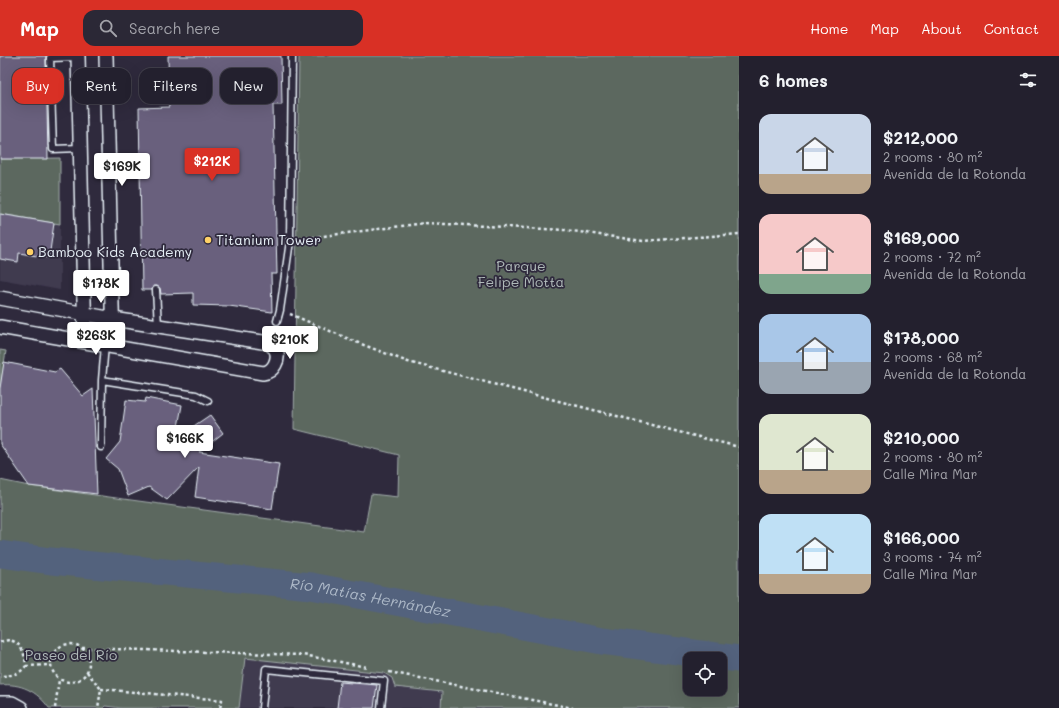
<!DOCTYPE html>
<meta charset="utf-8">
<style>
:root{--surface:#23202e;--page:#2b2836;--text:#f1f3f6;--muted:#a3a3aa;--line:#403e4a;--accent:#d93025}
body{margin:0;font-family:Mali,sans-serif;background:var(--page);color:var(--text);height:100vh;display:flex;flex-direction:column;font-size:15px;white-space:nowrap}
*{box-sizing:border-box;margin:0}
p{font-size:13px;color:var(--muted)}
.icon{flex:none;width:22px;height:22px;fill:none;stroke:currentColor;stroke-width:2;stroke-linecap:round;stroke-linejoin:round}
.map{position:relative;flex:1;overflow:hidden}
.details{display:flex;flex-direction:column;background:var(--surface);width:320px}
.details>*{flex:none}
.top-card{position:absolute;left:12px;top:12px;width:380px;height:36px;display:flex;gap:8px}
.tools{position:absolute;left:683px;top:596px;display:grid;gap:8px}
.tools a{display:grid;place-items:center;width:44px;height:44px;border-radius:8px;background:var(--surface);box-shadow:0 4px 16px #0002,0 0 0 1px var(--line);font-size:20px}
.price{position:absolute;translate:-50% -34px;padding:0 9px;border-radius:4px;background:#fff;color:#222;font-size:13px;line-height:26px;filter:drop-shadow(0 1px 2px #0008)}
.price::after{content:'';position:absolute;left:50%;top:24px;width:12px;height:9px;margin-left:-6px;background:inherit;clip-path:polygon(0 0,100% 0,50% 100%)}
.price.current{background:var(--accent);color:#fff}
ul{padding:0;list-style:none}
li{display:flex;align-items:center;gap:12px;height:100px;padding:0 20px}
li span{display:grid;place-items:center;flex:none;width:112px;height:80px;border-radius:12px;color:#555}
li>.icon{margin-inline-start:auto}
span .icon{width:48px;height:48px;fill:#fffc;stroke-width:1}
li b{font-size:17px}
h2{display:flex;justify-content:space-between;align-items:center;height:48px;padding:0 20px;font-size:17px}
.tag{padding:0 14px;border-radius:12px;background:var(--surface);box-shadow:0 4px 16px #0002,0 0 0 1px var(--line);font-size:14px;line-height:36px}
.tag.current{background:var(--accent);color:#fff}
header{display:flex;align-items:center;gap:24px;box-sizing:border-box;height:56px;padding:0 20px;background:var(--accent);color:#fff}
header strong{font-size:19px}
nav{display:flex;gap:22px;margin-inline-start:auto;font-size:14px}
.search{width:280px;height:36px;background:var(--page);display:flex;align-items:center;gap:10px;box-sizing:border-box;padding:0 14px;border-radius:12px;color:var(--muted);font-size:15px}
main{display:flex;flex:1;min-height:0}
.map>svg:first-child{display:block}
.built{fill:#403a50}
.green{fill:#5c685e;stroke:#a2acab;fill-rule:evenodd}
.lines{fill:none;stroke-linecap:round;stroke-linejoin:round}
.river{stroke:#53627d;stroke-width:27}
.building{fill:#69607d;stroke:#e8f1f8}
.lane-casing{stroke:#e8f1f8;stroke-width:9}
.street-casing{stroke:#e8f1f8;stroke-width:16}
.path{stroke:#e8f1f8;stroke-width:2.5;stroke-dasharray:3 3;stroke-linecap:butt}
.lane{stroke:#2f2a3d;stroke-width:6}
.street{stroke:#2f2a3d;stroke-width:13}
.poi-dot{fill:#ffd166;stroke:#2f2a3d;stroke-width:1.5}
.labels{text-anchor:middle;stroke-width:3.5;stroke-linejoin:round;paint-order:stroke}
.poi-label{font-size:14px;fill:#e8f1f8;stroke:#2f2a3d;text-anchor:start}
.park-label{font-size:14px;fill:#b0baba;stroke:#2f2a3d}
.water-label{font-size:15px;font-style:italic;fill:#acb8c7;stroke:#2f2a3d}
</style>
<header>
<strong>Map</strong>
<div class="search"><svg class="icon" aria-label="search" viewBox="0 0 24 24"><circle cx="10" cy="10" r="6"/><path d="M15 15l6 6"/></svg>Search here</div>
<nav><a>Home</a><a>Map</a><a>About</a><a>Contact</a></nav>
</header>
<main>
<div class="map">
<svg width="739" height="652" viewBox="0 0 739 652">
<rect width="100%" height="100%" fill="#2f2a3d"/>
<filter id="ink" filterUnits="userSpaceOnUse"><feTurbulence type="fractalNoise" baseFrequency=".025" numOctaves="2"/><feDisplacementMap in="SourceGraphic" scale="8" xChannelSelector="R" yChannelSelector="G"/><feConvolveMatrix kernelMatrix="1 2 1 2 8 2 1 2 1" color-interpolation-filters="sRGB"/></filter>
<g filter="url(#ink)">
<!-- built -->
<path class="built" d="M60 102V234L0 223V103Z
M245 602 384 617 392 622 395 631 442 636 441 652H239Z"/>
<!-- green -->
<path class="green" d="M299 0H739V652H441L442 636 395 631 392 622 384 617 245 602 239 652H122L105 650 103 652H49C37 635 21 627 0 629V424L29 430 364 476 371 438 398 441 399 399 294 373ZM690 603H720V633H690Z
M60 102V168L0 158V103Z
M0 294 6 295 0 332Z"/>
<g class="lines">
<!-- river -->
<path class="river" id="s1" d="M0 498 51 505 311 530 602 585 739 603"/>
</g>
<!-- building -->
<path class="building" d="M0 0H46L48 103H0Z
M168 0H281L282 49H273L277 218H271L272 256 229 250 193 249V237L161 238 160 232 156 230H153L152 234H142L139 52 169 51Z
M0 158 54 167 49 202 19 197 18 206 0 203Z
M4 306 55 316 60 313 83 340 93 333 97 438 29 430 0 388V332Z
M146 342 182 349 176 382 210 359 223 377 199 396 279 408 272 453 195 441 199 411 167 444 149 431 128 440 118 413 106 403 120 386 126 344 145 346Z
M340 626 377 629 374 652H337Z"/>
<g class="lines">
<!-- lane casing -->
<g class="lane-casing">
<path id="lane" d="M78 1 50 2 53 93 80 92
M156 234 158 270
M277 265 280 254 290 185 292 0
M102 324 105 289
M101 391 102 324 196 339 208 345
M262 652 266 613 384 625 381 652"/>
</g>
<!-- street casing -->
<g class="street-casing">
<path id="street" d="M78 0 85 285
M106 0 113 290
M0 242 113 263 269 287C271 289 275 292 276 294 280 304 273 316 263 317L0 271
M0 647H12L21 652"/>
</g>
<!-- path -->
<path class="path" d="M300 183 425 167 565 174 643 185 739 178
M290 258 356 286 408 306 675 375 739 391
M0 586C18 579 25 595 26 610 20 618 11 620 0 620
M51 607a19 19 0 1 1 38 0a19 19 0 1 1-38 0Z
M82 592 303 599 367 611
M26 610 50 609
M87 616 101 633 98 652
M389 616 573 652
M101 633 222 644 220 652
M55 652 59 624"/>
<!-- lane -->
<use href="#lane" class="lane"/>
<!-- street -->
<use href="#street" class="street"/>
</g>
</g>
<!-- markers -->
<g class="poi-dot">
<circle cx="208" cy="184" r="4"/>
<circle cx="30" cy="196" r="4"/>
</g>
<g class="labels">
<!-- poi labels -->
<g class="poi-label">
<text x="216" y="189">Titanium Tower</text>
<text x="38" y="201">Bamboo Kids Academy</text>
</g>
<!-- park labels -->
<g class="park-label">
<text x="521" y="215">Parque<tspan x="521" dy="16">Felipe Motta</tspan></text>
<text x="71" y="604">Paseo del Río</text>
</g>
<!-- water labels -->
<g class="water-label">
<text dy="5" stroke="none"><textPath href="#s1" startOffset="373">Río Matías Hernández</textPath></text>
</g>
</g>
</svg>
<div class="tools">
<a><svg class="icon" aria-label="locate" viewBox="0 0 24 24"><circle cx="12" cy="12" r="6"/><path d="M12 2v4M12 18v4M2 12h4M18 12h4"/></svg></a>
</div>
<b class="price current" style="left:212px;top:126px">$212K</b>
<b class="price" style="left:122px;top:131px">$169K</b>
<b class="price" style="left:101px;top:248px">$178K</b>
<b class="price" style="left:96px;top:300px">$263K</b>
<b class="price" style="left:290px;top:304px">$210K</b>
<b class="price" style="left:185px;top:403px">$166K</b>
<div class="top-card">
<a class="tag current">Buy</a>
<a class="tag">Rent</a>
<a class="tag">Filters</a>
<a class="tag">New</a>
</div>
</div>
<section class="details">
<h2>6 homes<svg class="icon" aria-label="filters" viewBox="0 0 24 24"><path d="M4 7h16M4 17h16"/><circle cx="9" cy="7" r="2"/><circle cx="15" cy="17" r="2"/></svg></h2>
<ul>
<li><span style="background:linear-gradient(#c9d6e8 75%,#b9a48a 0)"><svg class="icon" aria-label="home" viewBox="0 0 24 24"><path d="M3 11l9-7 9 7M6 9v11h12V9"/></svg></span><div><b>$212,000</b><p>2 rooms · 80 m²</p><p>Avenida de la Rotonda</p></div></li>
<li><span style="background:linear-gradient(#f6c9c9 75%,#7fa58c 0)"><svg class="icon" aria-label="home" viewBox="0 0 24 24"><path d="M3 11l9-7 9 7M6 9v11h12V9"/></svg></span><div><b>$169,000</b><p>2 rooms · 72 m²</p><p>Avenida de la Rotonda</p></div></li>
<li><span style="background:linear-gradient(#a9c7e8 60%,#9aa5b1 0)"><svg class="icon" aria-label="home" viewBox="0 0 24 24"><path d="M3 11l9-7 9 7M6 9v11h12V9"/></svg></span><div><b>$178,000</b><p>2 rooms · 68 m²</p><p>Avenida de la Rotonda</p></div></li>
<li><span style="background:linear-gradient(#dfe7d0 70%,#b9a48a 0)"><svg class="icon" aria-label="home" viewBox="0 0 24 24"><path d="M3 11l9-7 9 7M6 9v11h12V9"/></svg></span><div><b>$210,000</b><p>2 rooms · 80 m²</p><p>Calle Mira Mar</p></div></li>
<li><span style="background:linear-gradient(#bfe0f5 75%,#b9a48a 0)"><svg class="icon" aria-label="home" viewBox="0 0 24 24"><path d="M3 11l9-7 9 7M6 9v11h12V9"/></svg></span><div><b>$166,000</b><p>3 rooms · 74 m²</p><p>Calle Mira Mar</p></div></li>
</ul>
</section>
</main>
